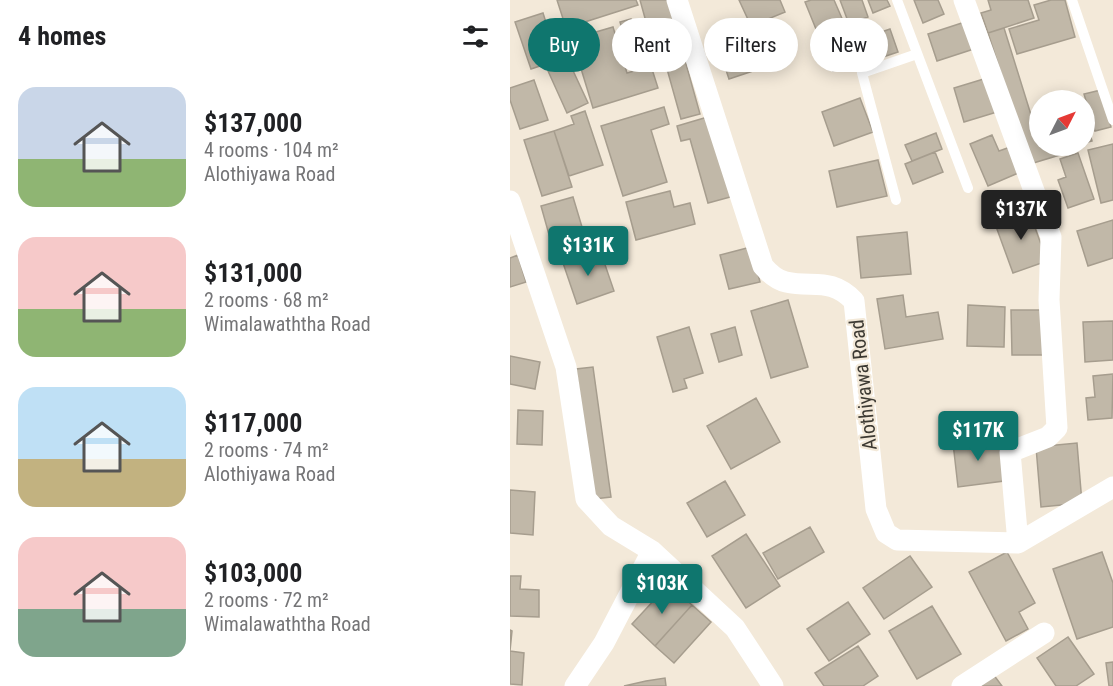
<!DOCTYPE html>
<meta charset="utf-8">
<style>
:root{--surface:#fff;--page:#f6f6f6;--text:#202124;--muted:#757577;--accent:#0f766e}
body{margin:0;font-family:"Roboto Condensed",sans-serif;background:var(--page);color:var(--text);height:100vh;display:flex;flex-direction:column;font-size:22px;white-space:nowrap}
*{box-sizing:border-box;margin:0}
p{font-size:20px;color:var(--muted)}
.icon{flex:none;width:33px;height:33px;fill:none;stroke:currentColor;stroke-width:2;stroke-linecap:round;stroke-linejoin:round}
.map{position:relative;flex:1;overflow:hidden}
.side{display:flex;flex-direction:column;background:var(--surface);width:510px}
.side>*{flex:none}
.top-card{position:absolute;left:18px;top:18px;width:495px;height:54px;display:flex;gap:12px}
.needle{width:39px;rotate:48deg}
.fabs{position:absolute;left:519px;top:90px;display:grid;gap:12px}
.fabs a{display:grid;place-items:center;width:66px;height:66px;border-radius:50%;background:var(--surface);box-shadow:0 3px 15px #0003;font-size:30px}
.price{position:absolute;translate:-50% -51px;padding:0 14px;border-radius:6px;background:var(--accent);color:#fff;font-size:20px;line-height:39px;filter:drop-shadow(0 2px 3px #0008)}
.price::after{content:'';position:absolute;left:50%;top:36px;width:18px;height:14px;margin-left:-9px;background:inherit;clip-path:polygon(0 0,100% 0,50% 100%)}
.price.active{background:#222;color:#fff}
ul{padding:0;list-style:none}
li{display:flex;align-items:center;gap:18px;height:150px;padding:0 18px}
li span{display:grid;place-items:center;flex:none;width:168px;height:120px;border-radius:18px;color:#555}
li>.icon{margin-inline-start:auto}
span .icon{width:72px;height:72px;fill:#fffc;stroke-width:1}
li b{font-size:26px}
h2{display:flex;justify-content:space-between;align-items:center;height:72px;padding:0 18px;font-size:26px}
.tag{padding:0 21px;border-radius:27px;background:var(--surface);box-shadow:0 3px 15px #0003;font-size:21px;line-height:54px}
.tag.active{background:var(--accent);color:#fff}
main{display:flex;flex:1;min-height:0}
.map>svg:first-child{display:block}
.building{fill:#c1b8a8;stroke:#a69d8e;stroke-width:1.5}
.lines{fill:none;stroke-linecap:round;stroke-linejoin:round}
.service{stroke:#fff;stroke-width:10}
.minor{stroke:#fff;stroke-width:21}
.labels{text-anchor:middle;stroke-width:4.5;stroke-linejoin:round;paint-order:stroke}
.street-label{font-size:20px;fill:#3c3932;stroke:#f3e9d9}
</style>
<main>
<section class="side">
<h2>4 homes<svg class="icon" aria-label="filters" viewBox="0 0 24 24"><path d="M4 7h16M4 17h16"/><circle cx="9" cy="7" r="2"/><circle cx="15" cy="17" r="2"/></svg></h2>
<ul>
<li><span style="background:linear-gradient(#c9d6e8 60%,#8fb573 0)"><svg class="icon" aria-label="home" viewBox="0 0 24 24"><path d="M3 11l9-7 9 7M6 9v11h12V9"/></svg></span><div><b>$137,000</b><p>4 rooms · 104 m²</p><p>Alothiyawa Road</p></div></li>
<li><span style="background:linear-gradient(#f6c9c9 60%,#8fb573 0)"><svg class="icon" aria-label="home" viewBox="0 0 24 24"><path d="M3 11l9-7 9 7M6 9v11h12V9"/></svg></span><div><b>$131,000</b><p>2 rooms · 68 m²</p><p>Wimalawaththa Road</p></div></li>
<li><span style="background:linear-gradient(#bfe0f5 60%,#c2b280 0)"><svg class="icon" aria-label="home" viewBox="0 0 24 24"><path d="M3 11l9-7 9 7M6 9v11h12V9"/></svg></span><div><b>$117,000</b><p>2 rooms · 74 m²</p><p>Alothiyawa Road</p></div></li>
<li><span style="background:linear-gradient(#f6c9c9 60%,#7fa58c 0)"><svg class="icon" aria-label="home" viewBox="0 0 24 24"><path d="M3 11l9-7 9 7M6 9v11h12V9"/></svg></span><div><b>$103,000</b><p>2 rooms · 72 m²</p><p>Wimalawaththa Road</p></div></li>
</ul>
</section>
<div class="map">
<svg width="603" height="686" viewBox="0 0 603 686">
<rect width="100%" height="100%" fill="#f3e9d9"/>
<!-- building -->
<path class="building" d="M47 0H126L128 5 56 28Z
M130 0H158L164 22 138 29Z
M229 0H270L275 12 241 26Z
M301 0H324L334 23 308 34 295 2Z
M330 0H352L358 17 339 24Z
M358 0H377L380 6 363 13Z
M404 0H428L434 14 413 23Z
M478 0H518L524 18 478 33 471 13 481 10Z
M541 0H555L565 37 507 54 499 29 529 20 524 5Z
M33 13 48 60 21 69 5 22Z
M121 19 126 36 115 39 110 22Z
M226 20 243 71 219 79 202 28Z
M458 21 467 48 427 61 418 34Z
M103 27 117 73 141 66 148 88 83 108 62 39Z
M494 28 522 118 530 116V146H547L550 155 520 164 478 33Z
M380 29 388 52 364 60 357 37Z
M350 36 358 58 323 71 315 48Z
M171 46 190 114 171 119 152 51Z
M59 62 78 103 57 113 38 71Z
M477 78 487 112 454 122 444 88Z
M24 80 38 120 10 129 0 100V88Z
M591 90 601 127 585 131 574 94Z
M350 98 363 132 324 146 312 112Z
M154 107 159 124 141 130 157 182 113 196 91 126Z
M75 111 93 165 59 176 44 131 64 124 61 116Z
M574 113 582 141 574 143Z
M201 116 224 196 198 203 180 139 171 141 167 126Z
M44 131 62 187 32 196 14 140Z
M426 133 432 149 402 161 395 145Z
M482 135 489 151 503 146 513 171 478 186 460 144Z
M603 144V200L591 203 578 150Z
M425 152 433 172 403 184 395 164Z
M568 153 584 199 558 208 548 180 556 177 550 159Z
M368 160 377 196 327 207 319 171Z
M160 191 164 207 180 203 185 224 126 240 116 202Z
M63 197 78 247 45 256 31 206Z
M518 208 537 261 503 273 484 221Z
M603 220V258L578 266 567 231Z
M397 232 401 274 351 278 347 237Z
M241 247 250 282 219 289 210 255Z
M90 250 104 291 67 304 53 263Z
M8 255 16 282 0 287V258Z
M393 295 396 317 428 312 433 339 375 349 367 299Z
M278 300 298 367 261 378 241 311Z
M458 305 495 307 494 347 457 346Z
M501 310H539L540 355H502Z
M603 321V360L575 362 573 322Z
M179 327 193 373 174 379 177 388 163 392 147 337Z
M225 327 232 355 209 362 201 334Z
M0 356 30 362 25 389 0 384Z
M83 367 101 497 84 499 66 369Z
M603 374 602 418 578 420 576 398 585 397 583 376Z
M246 398 270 442 221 469 197 426Z
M8 410 33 411 32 445 7 444Z
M489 437 494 481 448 487 443 443Z
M567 443 572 503 531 507 526 447Z
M215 481 235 515 197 537 177 503Z
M0 490 25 492 23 535 0 533Z
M300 527 314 552 268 579 253 553Z
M236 534 270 586 236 608 202 556Z
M497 552 525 603 509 612 518 629 496 641 459 572Z
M592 552 603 583V627L567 639 543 569Z
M400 556 422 587 374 619 353 588Z
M0 576H11L10 589 29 590V617L0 616Z
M159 584 182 605 145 646 122 624Z
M338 602 360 634 319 661 297 629Z
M182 605 201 622 164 663 145 646Z
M422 606 451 654 407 679 379 631Z
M0 630 2 631 0 651 14 653 12 685 0 684Z
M558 637 584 674 566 686H546L527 658Z
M348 646 368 676 353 686H314L305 673Z
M603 662V686H599L596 663Z
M483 674 492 686H466Z
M155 678 156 686H114L136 681Z"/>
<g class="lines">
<!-- service -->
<path class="service" d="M387 0 458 188
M562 0 603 120
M386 200 352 73 407 54"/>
<!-- minor -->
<path class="minor" d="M167 0 253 266C259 273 266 280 276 282 303 288 321 277 344 301L366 509 376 533 387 540 508 543 603 487
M454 0 541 237 539 300 547 428 538 437 500 452 508 543
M0 201 56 367 76 499 101 526 142 551 225 628 263 686
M65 686 94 643 142 551
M452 686 534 633"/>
</g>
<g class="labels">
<!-- street labels -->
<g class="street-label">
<text transform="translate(353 385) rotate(-96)" y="7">Alothiyawa Road</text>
</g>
</g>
</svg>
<div class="fabs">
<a><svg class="needle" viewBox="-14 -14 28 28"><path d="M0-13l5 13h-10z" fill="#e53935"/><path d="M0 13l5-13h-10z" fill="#757577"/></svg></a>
</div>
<b class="price active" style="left:511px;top:241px">$137K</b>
<b class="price" style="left:78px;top:277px">$131K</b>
<b class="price" style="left:468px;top:462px">$117K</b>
<b class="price" style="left:152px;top:615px">$103K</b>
<div class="top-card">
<a class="tag active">Buy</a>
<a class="tag">Rent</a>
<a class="tag">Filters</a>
<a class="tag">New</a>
</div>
</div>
</main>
